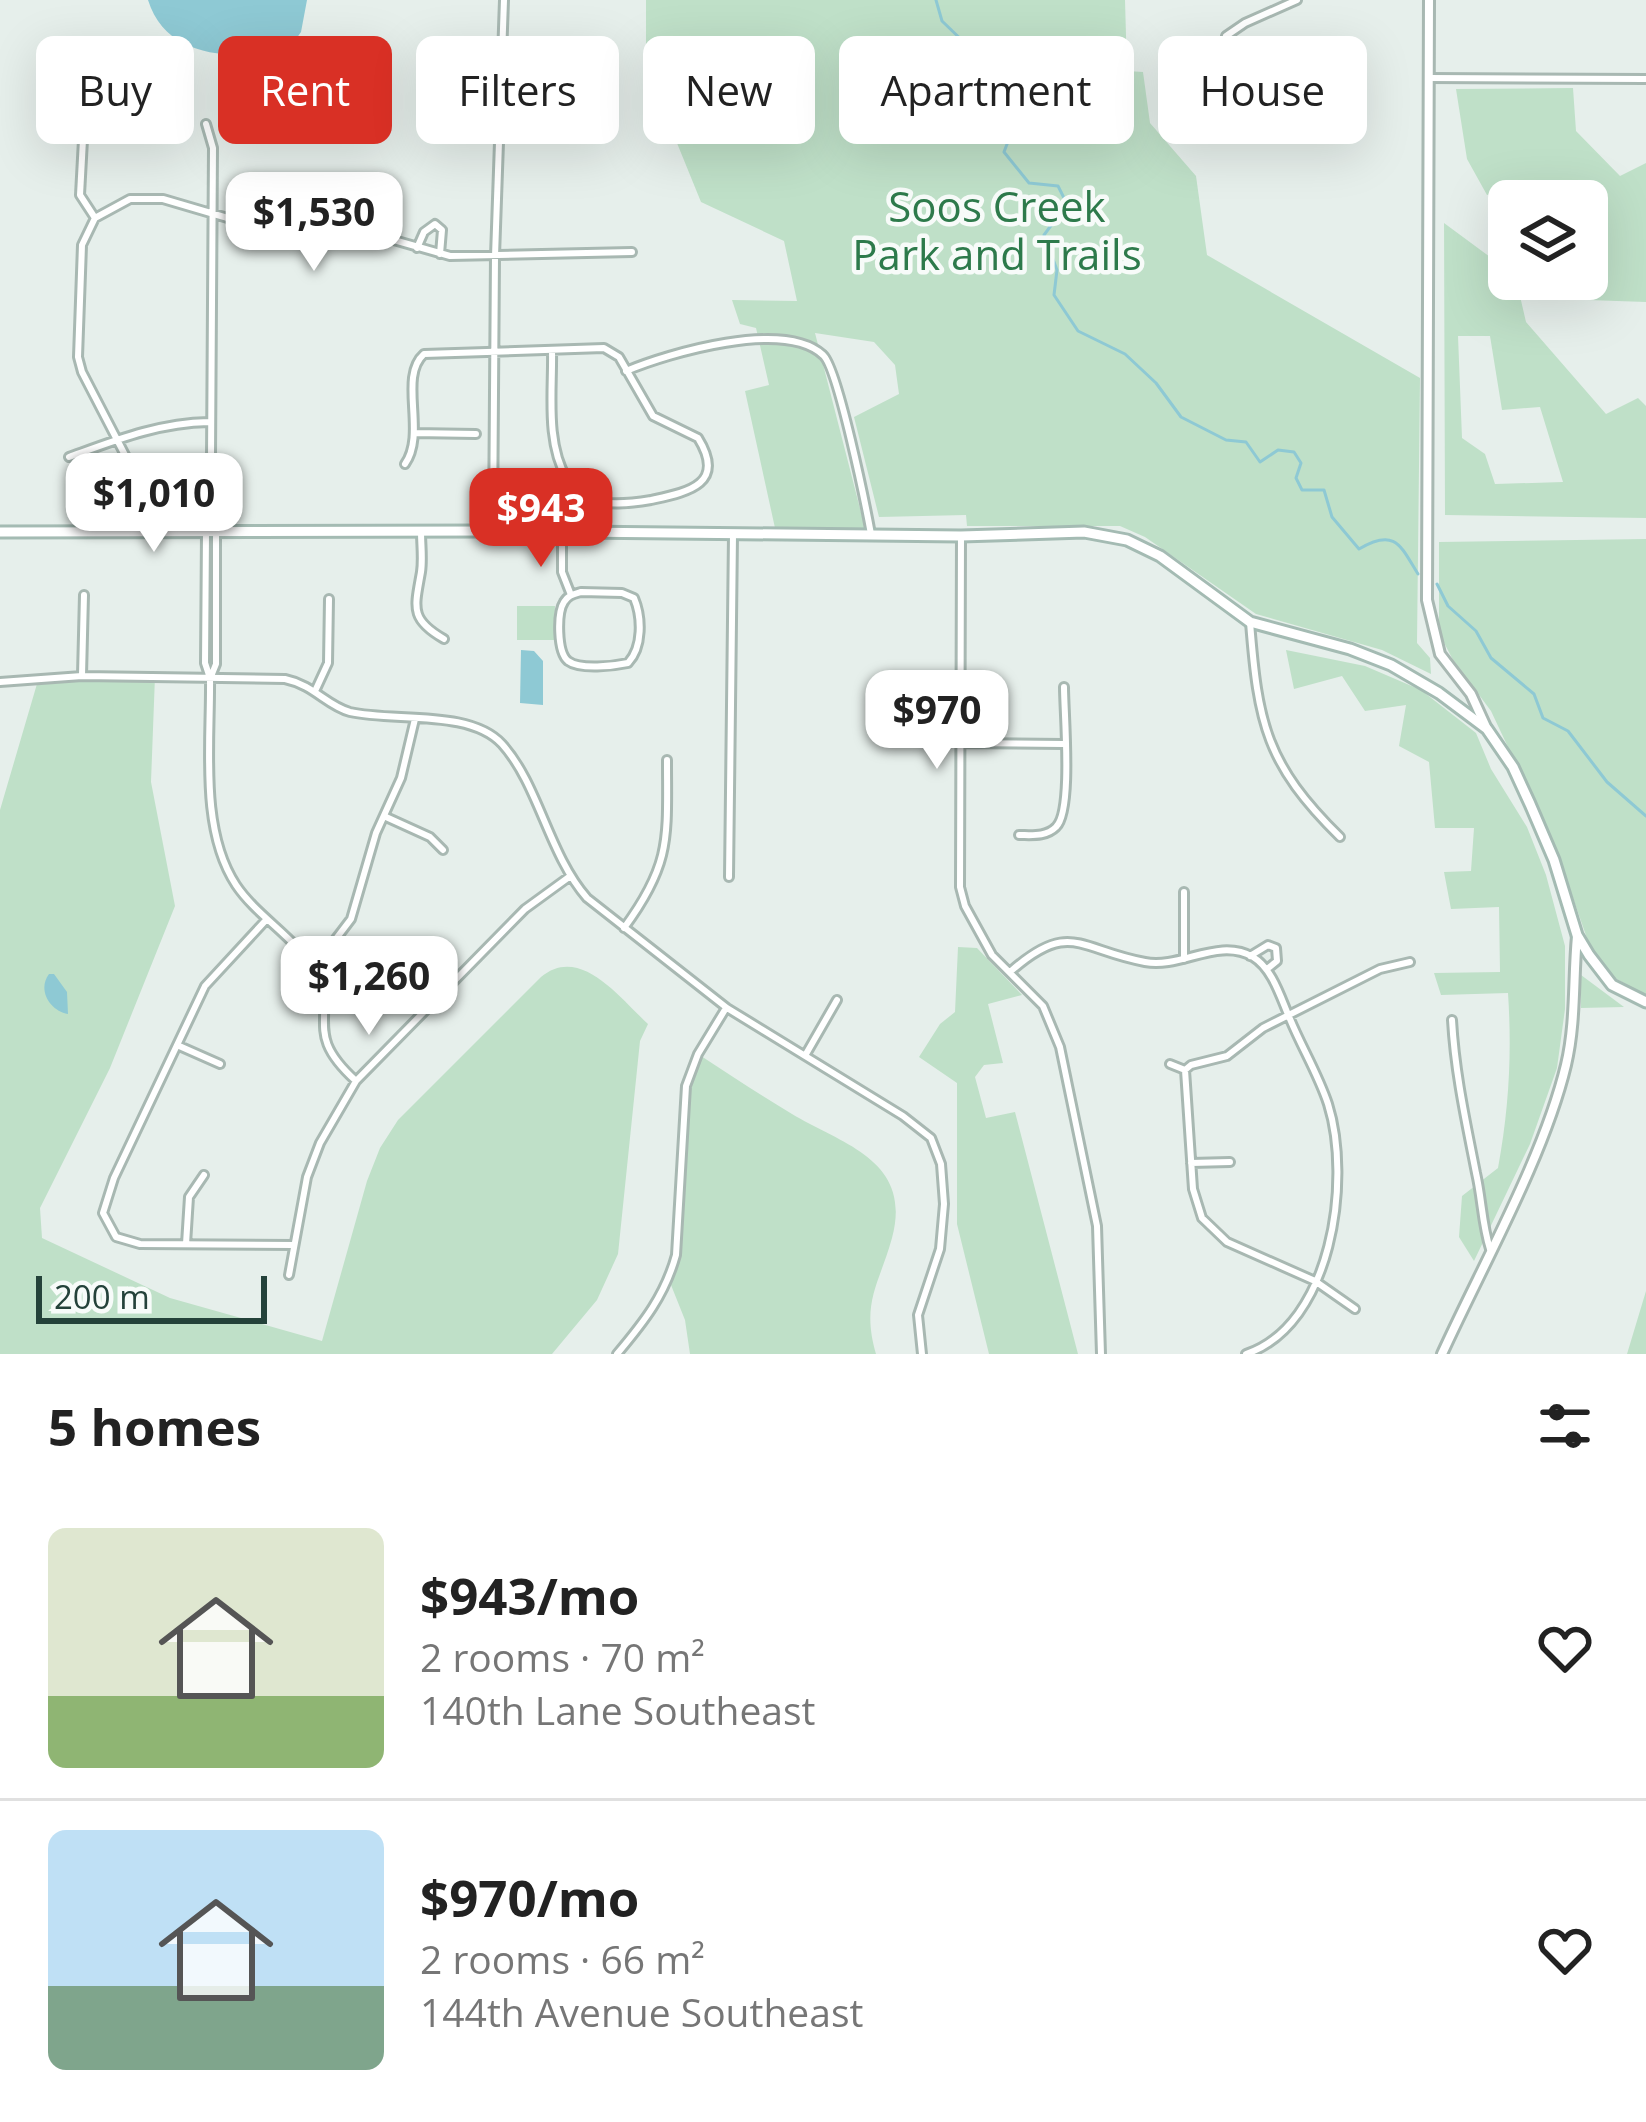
<!DOCTYPE html>
<meta charset="utf-8">
<style>
:root{--surface:#fff;--page:#f6f6f6;--text:#222;--muted:#767676;--line:#e0e0e0;--accent:#d93025}
body{margin:0;font-family:"Open Sans",sans-serif;background:var(--page);color:var(--text);height:100vh;display:flex;flex-direction:column;font-size:45px;white-space:nowrap}
*{box-sizing:border-box;margin:0}
p{font-size:39px;color:var(--muted)}
.icon{flex:none;width:66px;height:66px;fill:none;stroke:currentColor;stroke-width:2;stroke-linecap:round;stroke-linejoin:round}
.map{position:relative;height:1354px;overflow:hidden}
.details{display:flex;flex-direction:column;background:var(--surface);flex:1}
.details>*{flex:none}
.top-card{position:absolute;left:36px;top:36px;width:1575px;height:108px;display:flex;gap:24px}
.fabs{position:absolute;left:1488px;top:180px;display:grid;gap:24px}
.fabs a{display:grid;place-items:center;width:120px;height:120px;border-radius:18px;background:var(--surface);box-shadow:0 12px 48px #0002;font-size:60px}
.scale{position:absolute;left:36px;bottom:30px;width:231px;box-sizing:border-box;padding-left:12px;border:6px solid #24423a;border-top:0;font-size:33px;line-height:42px;white-space:nowrap;color:#24423a;-webkit-text-stroke:9px #f7fbf9;paint-order:stroke}
.price{position:absolute;translate:-50% -102px;padding:0 27px;border-radius:24px;background:#fff;color:#222;font-size:39px;line-height:78px;filter:drop-shadow(0 3px 6px #0008)}
.price::after{content:'';position:absolute;left:50%;top:72px;width:36px;height:27px;margin-left:-18px;background:inherit;clip-path:polygon(0 0,100% 0,50% 100%)}
.price.active{background:var(--accent);color:#fff}
ul{padding:0;list-style:none}
li{display:flex;align-items:center;gap:36px;height:300px;padding:0 48px}
li+li{border-top:3px solid var(--line)}
li span{display:grid;place-items:center;flex:none;width:336px;height:240px;border-radius:18px;color:#555}
li>.icon{margin-inline-start:auto}
span .icon{width:144px;height:144px;fill:#fffc;stroke-width:1}
li b{font-size:51px}
h2{display:flex;justify-content:space-between;align-items:center;height:144px;padding:0 48px;font-size:51px}
.chip{padding:0 42px;border-radius:18px;background:var(--surface);box-shadow:0 12px 48px #0002;font-size:42px;line-height:108px}
.chip.active{background:var(--accent);color:#fff}
.map>svg:first-child{display:block}
.green{fill:#bfe0c8;fill-rule:evenodd}
.water{fill:#8ec9d4}
.lines{fill:none;stroke-linecap:round;stroke-linejoin:round}
.stream{stroke:#8ec9d4;stroke-width:3}
.minor-casing{stroke:#a8b8b2;stroke-width:12}
.tertiary-casing{stroke:#a8b8b2;stroke-width:14}
.secondary-casing{stroke:#a4bbb3;stroke-width:15}
.minor{stroke:#fff;stroke-width:6}
.tertiary{stroke:#fff;stroke-width:8}
.secondary{stroke:#fff;stroke-width:9}
.labels{text-anchor:middle;stroke-width:9;stroke-linejoin:round;paint-order:stroke}
.park-label{font-size:42px;fill:#2d7a4b;stroke:#f7fbf9}
</style>
<div class="map">
<svg width="1646" height="1354" viewBox="0 0 1646 1354">
<rect width="100%" height="100%" fill="#e6efeb"/>
<!-- green -->
<path class="green" d="M646 0H1125L1127 71 1143 72 1150 123 1196 176 1207 255 1420 378 1417 643 1430 658 1431 674 1382 650 1256 614 1145 537 1120 526H967L966 515 879 517 854 417 899 394 895 365 874 342 815 333 865 528H775L745 391 769 385 756 328 740 324 732 300 797 301 784 241 701 202 646 67Z
M1573 88 1576 131 1620 176 1646 163V302L1588 300 1584 279 1587 201H1561L1542 184 1487 195 1467 159 1456 89Z
M1444 223 1509 271V279H1516L1526 322 1606 414 1638 398 1646 406V518L1445 515ZM1458 336H1490L1502 410 1540 407 1563 482 1495 484 1485 454 1462 438Z
M1646 539V995L1613 977 1590 947 1556 849 1491 711 1453 660 1439 633V542Z
M517 606H555L554 640H517Z
M1286 650 1365 666 1421 690 1476 733 1491 769 1527 827 1546 875 1565 946V1009L1557 1068 1530 1144 1474 1261 1459 1237 1462 1196 1498 1168C1509 1108 1512 1054 1508 993L1441 995 1434 973 1500 972 1499 907 1451 909 1444 872 1471 871 1474 828H1435L1429 762 1399 746 1406 705 1365 711 1342 676 1294 689Z
M155 676 151 782 175 906 110 1068 40 1208 42 1238 170 1298 322 1341 367 1181 380 1148 398 1120 541 977C580 944 620 998 648 1024L640 1041 618 1254 597 1300 552 1354H0V810L39 677Z
M958 947 977 948 1022 995 988 1004 1003 1063 984 1065 975 1077 986 1118 1015 1112 1078 1354H989L957 1224V1083L919 1057 940 1024 955 1012Z
M1581 975 1624 1007 1581 1008Z
M698 1054C729 1074 760 1095 792 1114 842 1144 913 1160 892 1238 879 1285 861 1302 876 1354H690L685 1320 669 1280 676 1255 684 1106Z
M1646 1291V1354H1627Z"/>
<!-- water -->
<path class="water" d="M148 0H307L301 32 289 49C238 60 167 61 148 0Z
M521 650 534 651 543 661V705L520 703Z
M49 974H54L67 992 68 1014C50 1011 37 990 49 974Z"/>
<g class="lines">
<!-- stream -->
<path class="stream" d="M936 0 942 21 971 49 962 74 972 94 1003 110 1012 131 1004 152 1029 183 1058 186 1067 204 1044 235 1057 270 1054 295 1078 331 1125 354 1156 383 1181 417 1226 440 1246 442 1260 462 1278 450 1294 452 1301 463 1296 478 1302 490H1324L1332 517 1359 549C1396 527 1401 547 1418 574
M1437 584 1448 606 1476 631 1491 658 1534 694 1543 718 1568 731 1607 782 1646 816"/>
<!-- minor casing -->
<g class="minor-casing">
<path id="minor" d="M1226 36 1245 23 1297 0
M1428 78 1646 79
M84 121 80 195 95 218
M206 124 213 148 211 457
M500 124 595 127
M306 223 307 248 315 253 323 247 325 225
M417 248 424 232 435 224 442 230 440 254
M626 371C669 353 784 319 823 355 838 368 866 507 871 534
M414 433 476 434
M69 457C116 440 158 423 209 422
M405 464C427 433 398 377 424 354L604 348 619 357 653 416 698 438C727 485 687 492 651 500 633 503 605 507 587 498 579 494 572 486 567 479 545 442 553 390 552 350
M493 530 495 256 504 0
M421 532C421 545 423 559 421 572 415 607 409 619 444 639
M133 533 126 457 82 372 78 357 82 245 95 218 130 199H163L231 219 348 227 450 256 632 252
M206 533 205 663 210 678C211 742 199 829 236 885 258 918 299 939 316 974 338 1020 302 1032 356 1081
M562 533V572L571 595
M961 536 960 887 965 906 992 955 1043 1006 1060 1047 1097 1226 1101 1354
M581 592 622 593 634 598C642 617 643 647 628 663 614 666 580 670 568 661 557 652 557 613 564 602 568 595 574 594 581 592Z
M1250 622C1258 724 1266 764 1340 837
M212 674 216 664V533
M82 675 84 595
M0 682 82 676 285 679C314 685 327 706 350 712 394 722 470 709 502 744 539 785 548 853 587 898L727 1008 903 1116 931 1138 941 1164 944 1204 940 1249 918 1315 922 1354
M316 689 328 663 329 599
M958 743 1063 744
M386 817 430 837 443 850
M1019 835C1032 835 1046 837 1056 827 1073 811 1064 714 1064 687
M729 877 733 535
M266 920 205 986 114 1178 103 1213 116 1237 140 1244 294 1245
M624 928C672 863 667 837 667 760
M1250 956 1268 945 1276 948 1277 961 1267 969
M1184 959V892
M308 961 332 944 351 919 376 833 401 778 415 719
M1010 972C1070 919 1079 950 1145 962 1181 969 1218 937 1253 957 1273 969 1281 999 1290 1019 1302 1048 1318 1074 1328 1104 1352 1180 1332 1325 1246 1354
M1452 1020C1455 1073 1466 1122 1476 1173 1482 1199 1482 1224 1490 1249
M177 1045 220 1064
M806 1054 837 1000
M1170 1064 1185 1070
M1185 1070 1193 1189 1202 1218 1227 1242 1315 1281 1355 1309
M1185 1070 1191 1065 1227 1056 1263 1028 1380 969 1410 962
M1191 1163 1230 1162
M186 1244 189 1197 204 1175
M289 1275 307 1177 320 1143 356 1081 525 909 569 877
M617 1354C644 1322 665 1295 676 1255L686 1086 698 1054 726 1008"/>
</g>
<!-- tertiary casing -->
<g class="tertiary-casing">
<path id="tertiary" d="M1429 0 1427 600 1440 654 1471 694 1486 727
M1442 1354C1482 1266 1544 1157 1566 1065 1576 1023 1573 979 1577 936"/>
</g>
<!-- secondary casing -->
<g class="secondary-casing">
<path id="secondary" d="M0 532 493 531 961 536 1084 532 1127 540 1160 556 1250 622 1350 649 1391 665 1439 693 1487 729 1513 767 1530 804 1554 860 1577 935 1589 955 1612 985 1646 1002"/>
</g>
<!-- minor -->
<use href="#minor" class="minor"/>
<!-- tertiary -->
<use href="#tertiary" class="tertiary"/>
<!-- secondary -->
<use href="#secondary" class="secondary"/>
</g>
<g class="labels">
<!-- park labels -->
<g class="park-label">
<text x="997" y="222">Soos Creek<tspan x="997" dy="48">Park and Trails</tspan></text>
</g>
</g>
</svg>
<div class="fabs">
<a><svg class="icon" aria-label="layers" viewBox="0 0 24 24"><path d="M12 4l9 5-9 5-9-5zM3 14l9 5 9-5"/></svg></a>
</div>
<div class="scale">200 m</div>
<b class="price" style="left:314px;top:274px">$1,530</b>
<b class="price" style="left:154px;top:555px">$1,010</b>
<b class="price active" style="left:541px;top:570px">$943</b>
<b class="price" style="left:937px;top:772px">$970</b>
<b class="price" style="left:369px;top:1038px">$1,260</b>
<div class="top-card">
<a class="chip">Buy</a>
<a class="chip active">Rent</a>
<a class="chip">Filters</a>
<a class="chip">New</a>
<a class="chip">Apartment</a>
<a class="chip">House</a>
</div>
</div>
<section class="details">
<h2>5 homes<svg class="icon" aria-label="filters" viewBox="0 0 24 24"><path d="M4 7h16M4 17h16"/><circle cx="9" cy="7" r="2"/><circle cx="15" cy="17" r="2"/></svg></h2>
<ul>
<li><span style="background:linear-gradient(#dfe7d0 70%,#8fb573 0)"><svg class="icon" aria-label="home" viewBox="0 0 24 24"><path d="M3 11l9-7 9 7M6 9v11h12V9"/></svg></span><div><b>$943/mo</b><p>2 rooms · 70 m²</p><p>140th Lane Southeast</p></div><svg class="icon" aria-label="heart" viewBox="0 0 24 24"><path d="M12 20l-8-8c-3-5 5-10 8-4 3-6 11-1 8 4z"/></svg></li>
<li><span style="background:linear-gradient(#bfe0f5 65%,#7fa58c 0)"><svg class="icon" aria-label="home" viewBox="0 0 24 24"><path d="M3 11l9-7 9 7M6 9v11h12V9"/></svg></span><div><b>$970/mo</b><p>2 rooms · 66 m²</p><p>144th Avenue Southeast</p></div><svg class="icon" aria-label="heart" viewBox="0 0 24 24"><path d="M12 20l-8-8c-3-5 5-10 8-4 3-6 11-1 8 4z"/></svg></li>
</ul>
</section>
